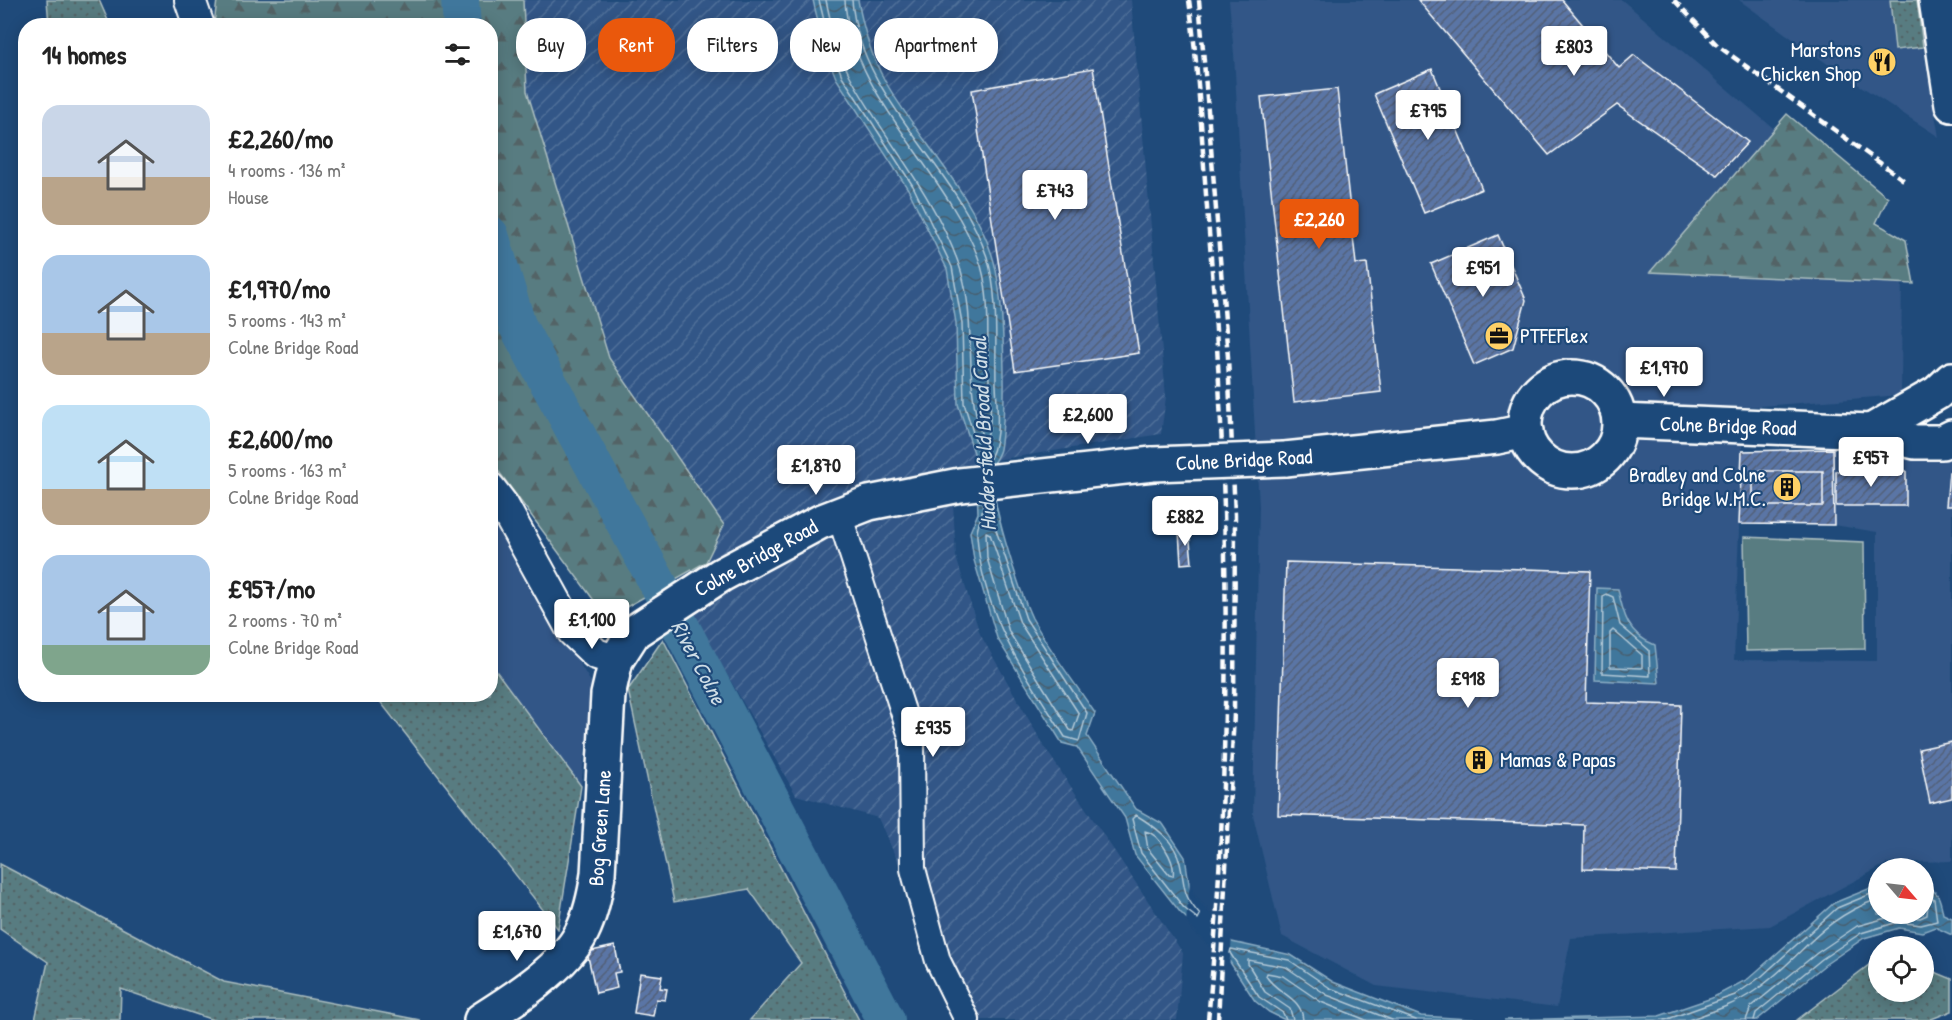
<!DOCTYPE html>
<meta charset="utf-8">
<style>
:root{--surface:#fff;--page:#f2f2f2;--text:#222;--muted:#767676;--accent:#ea580c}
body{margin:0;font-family:"Patrick Hand",sans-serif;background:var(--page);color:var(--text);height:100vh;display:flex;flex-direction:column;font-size:22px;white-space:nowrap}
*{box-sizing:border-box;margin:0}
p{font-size:20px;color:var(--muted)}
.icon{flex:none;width:33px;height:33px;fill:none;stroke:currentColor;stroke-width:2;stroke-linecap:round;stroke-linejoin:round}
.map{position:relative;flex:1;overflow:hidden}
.drawer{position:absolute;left:18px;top:18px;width:480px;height:684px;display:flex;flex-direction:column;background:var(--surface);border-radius:24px;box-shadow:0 3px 15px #0003}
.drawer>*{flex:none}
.guide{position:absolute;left:516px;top:18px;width:570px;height:54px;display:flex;gap:12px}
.needle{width:39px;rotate:118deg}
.buttons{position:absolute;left:1868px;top:858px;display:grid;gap:12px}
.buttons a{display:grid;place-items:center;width:66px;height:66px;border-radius:50%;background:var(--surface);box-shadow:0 3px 15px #0003;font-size:30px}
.price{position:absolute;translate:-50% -51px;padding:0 14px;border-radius:6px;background:#fff;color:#222;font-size:20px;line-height:39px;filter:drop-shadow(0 2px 3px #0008)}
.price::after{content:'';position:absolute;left:50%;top:36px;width:18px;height:14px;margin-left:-9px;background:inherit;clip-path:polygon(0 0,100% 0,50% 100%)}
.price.current{background:var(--accent);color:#fff}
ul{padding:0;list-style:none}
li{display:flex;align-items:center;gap:18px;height:150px;padding:0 24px}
li span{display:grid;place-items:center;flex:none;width:168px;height:120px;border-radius:18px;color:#555}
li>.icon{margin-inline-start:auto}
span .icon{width:72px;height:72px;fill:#fffc;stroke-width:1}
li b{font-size:26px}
h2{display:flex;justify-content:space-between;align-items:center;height:72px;padding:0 24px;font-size:26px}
.pill{padding:0 21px;border-radius:24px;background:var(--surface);box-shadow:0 3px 15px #0003;font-size:21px;line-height:54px}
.pill.current{background:var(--accent);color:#fff}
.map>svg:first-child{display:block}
.built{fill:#315787}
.industrial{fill:url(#industrial-furrows)}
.grass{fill:url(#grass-dots);stroke:#acbec0;stroke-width:1.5}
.forest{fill:url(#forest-firs);stroke:#acbec0;stroke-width:1.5}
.green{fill:#597c81;stroke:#acbec0;stroke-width:1.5}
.water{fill:url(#water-waves);stroke:#8cadc4;stroke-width:1.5}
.pier{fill:#1f4a7a}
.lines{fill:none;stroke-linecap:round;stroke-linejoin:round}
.shore{stroke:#b3c9d7;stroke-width:1.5}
.river{stroke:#40779c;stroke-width:38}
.building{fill:url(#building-hatch);stroke:#fff;stroke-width:1.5}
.minor-casing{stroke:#fff;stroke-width:28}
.tertiary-casing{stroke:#fff;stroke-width:34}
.secondary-casing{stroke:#fff;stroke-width:38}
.primary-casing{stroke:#fff;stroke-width:38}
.minor{stroke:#1f4a7a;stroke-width:24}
.tertiary{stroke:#1f4a7a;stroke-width:30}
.secondary{stroke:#1f4a7a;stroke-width:33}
.primary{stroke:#1f4a7a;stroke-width:33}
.rail{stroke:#fff;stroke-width:4.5;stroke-dasharray:9 4.5;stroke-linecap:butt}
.secondary-bridge-casing{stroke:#fff;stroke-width:38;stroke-linecap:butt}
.secondary-bridge{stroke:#1f4a7a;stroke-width:33}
.labels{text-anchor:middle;stroke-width:4.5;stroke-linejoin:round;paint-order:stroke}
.poi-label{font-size:21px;fill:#fff;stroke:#1f4a7a;text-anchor:end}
.street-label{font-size:21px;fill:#fff;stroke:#1f4a7a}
.water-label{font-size:22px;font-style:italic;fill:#cfdde6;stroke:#1f4a7a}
</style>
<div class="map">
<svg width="1952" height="1020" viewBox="0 0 1952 1020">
<defs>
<pattern id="industrial-furrows" width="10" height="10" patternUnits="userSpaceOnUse" patternTransform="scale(1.5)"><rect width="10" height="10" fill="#315787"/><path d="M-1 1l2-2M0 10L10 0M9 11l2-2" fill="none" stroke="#507099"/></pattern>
<pattern id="grass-dots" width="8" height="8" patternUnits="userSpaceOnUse" patternTransform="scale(1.5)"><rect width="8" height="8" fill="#597c81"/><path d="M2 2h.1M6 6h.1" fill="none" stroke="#526466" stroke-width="1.8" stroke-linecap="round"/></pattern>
<pattern id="forest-firs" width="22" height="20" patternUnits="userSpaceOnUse" patternTransform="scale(1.5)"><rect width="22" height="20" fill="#597c81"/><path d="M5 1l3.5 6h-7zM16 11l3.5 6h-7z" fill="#526466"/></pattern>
<pattern id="water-waves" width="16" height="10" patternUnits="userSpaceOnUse" patternTransform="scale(1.5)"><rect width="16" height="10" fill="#40779c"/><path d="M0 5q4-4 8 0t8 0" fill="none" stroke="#475f70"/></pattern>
<pattern id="building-hatch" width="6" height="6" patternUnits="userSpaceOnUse" patternTransform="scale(1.5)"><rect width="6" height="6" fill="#5a75a5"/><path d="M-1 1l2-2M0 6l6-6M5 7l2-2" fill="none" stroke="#536078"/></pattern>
</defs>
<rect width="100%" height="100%" fill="#1f4a7a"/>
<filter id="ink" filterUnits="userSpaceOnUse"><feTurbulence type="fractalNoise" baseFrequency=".0167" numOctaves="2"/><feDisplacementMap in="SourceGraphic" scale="12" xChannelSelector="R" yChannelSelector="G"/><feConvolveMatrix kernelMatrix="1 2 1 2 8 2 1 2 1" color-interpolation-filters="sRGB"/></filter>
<g filter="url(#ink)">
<!-- built -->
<path class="built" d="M1229 0H1622L1772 127 1902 256 1901 395 1747 407 1742 451 1734 660 1877 661V532L1834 525 1833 449 1952 453V861L1888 863 1770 926 1571 938 1557 1007 1376 986 1282 936 1253 815 1259 506 1234 54Z
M1739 0H1890L1895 50 1923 47 1939 137 1833 68Z
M491 518 592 684 581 786 491 664Z"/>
<!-- industrial -->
<path class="industrial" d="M523 0H1131L1166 397 1161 434 951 467 956 557 980 634 1045 748 1183 953 1177 1020H956L908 884 878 818 796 795 686 603 724 525 609 358 527 91Z"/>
<!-- grass -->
<path class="grass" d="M47 0H99L110 25H49Z
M1890 0H1917L1923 47 1895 50Z
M663 639 859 1020H750L801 963 749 889 674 902 628 690Z
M491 664 581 786 558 929 375 695 490 694Z
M0 864 224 982 420 1020H213L121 989 120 1020H35L48 962 0 929Z
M1878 958V992H1923V967L1952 979V1011L1929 1020H1797Z"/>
<!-- forest -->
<path class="forest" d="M217 0H523L527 91 609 358 724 525 706 562 607 618 491 461 490 26 214 25Z
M1787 114 1888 198 1876 223 1906 240 1914 284 1650 272Z"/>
<!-- green -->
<path class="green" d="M1744 537 1864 542 1865 649 1746 651Z"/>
<!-- water -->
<path class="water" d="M813 0H858C863 28 871 56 885 81 918 139 971 190 992 255 1005 294 1007 408 1000 449 999 455 994 460 993 465 986 489 1020 594 1032 618 1050 651 1074 682 1095 713L1087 736 1136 809 1163 824 1185 857 1191 896 1232 942 1291 955 1333 982 1421 1016 1485 1020H1285L1269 1012 1255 1001 1228 959 1180 912 1135 855 1125 818 1077 747 1062 743 997 638 974 560 970 532 978 513 976 459 958 404 956 323 947 269 908 189 836 78 824 48Z
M1597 588 1618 589C1623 614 1628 635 1655 645L1659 683 1595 680Z
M1878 885V914H1923V885C1939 891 1940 898 1943 914L1952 918V935L1935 927 1922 932 1899 928 1864 938 1826 964 1757 1020H1504L1659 1016 1712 998 1748 979 1834 903Z"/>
<!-- pier -->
<path class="pier" d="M1190 881 1194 895 1232 938 1229 967 1186 922Z"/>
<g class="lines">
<!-- shore -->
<path class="shore" d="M819 0 830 45 842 76 913 186 952 267 962 323 964 403 982 462 986 464C1002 444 997 409 996 384 995 343 999 296 987 257 957 166 859 99 852 0
M826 0C831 25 837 51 849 74 883 138 933 192 958 262 979 318 962 380 982 436L986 438C994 424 989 384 988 366 987 332 991 290 978 257 946 172 849 91 845 0
M983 501C984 515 976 526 977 536 983 617 1024 671 1065 737L1079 741 1087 713 1026 619 991 515 990 500
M986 532 990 534 1020 623 1079 714 1073 731 1070 730 1009 632 987 558Z
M1606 594 1613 597 1620 625 1649 650 1650 676 1602 673 1603 597Z
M1613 630 1642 655V668L1610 667V633Z
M1136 815C1154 826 1175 840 1180 863 1186 889 1181 893 1200 915L1198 919 1184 908 1141 853 1132 819Z
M1145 831C1159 833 1176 862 1173 876L1169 875 1148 849Z
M1286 1020 1283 1013 1259 997 1230 953 1231 949 1289 960 1330 988 1416 1020
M1293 1020 1290 1009 1265 992 1248 964V960L1286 967 1327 995 1392 1020
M1303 1020C1302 997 1277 994 1266 976L1267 973 1283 976 1321 1002 1366 1020
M1665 1020 1735 995 1762 976 1837 908 1878 891
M1688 1020C1711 1012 1735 1005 1756 990 1803 957 1818 920 1878 899
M1746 1020 1751 1007 1817 953 1857 926 1897 915 1920 918 1927 915 1928 903 1923 900
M1754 1020 1756 1013 1822 959 1861 933 1898 922 1921 925 1937 921 1934 899 1923 892"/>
<!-- river -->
<path class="river" d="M460 0 462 26
M490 235 517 325 662 591 886 1020"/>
</g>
<!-- building -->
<path class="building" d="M1418 0H1562L1619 68 1634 55 1748 142 1717 175 1617 105 1549 155Z
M1093 68 1139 353 1015 371 972 90Z
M1432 69 1482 189 1424 213 1374 94Z
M1337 89 1356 264 1367 263 1381 392 1294 402 1261 97Z
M1498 235 1526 300 1513 348 1474 365 1431 264Z
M1833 449 1834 525 1739 524 1742 451Z
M1753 471H1823V506H1753Z
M1836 471H1906V506H1836Z
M1949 472H1952V506H1946Z
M1189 530 1192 563 1181 564 1179 531Z
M1286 562 1590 571 1586 702 1681 705 1676 872 1583 869 1584 825 1278 815Z
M1952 742V798L1930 803 1919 749Z
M615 946 620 972 614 973 617 988 596 993 587 952Z
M640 973 662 976 660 988 667 989 665 1000 656 999 653 1016 634 1013Z"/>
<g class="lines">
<!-- minor casing -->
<g class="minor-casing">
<path id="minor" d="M839 514 912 739 913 869 938 961 967 1020"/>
</g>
<!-- tertiary casing -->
<g class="tertiary-casing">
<path id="tertiary" d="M190 0 199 26
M490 488 503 505 573 632 596 654 616 660"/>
</g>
<!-- secondary casing -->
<g class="secondary-casing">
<path id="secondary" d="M1525 424a47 47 0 1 1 94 0a47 47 0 1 1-94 0Z
M1620 421 1871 431 1915 442H1942L1952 437
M1285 459 1497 437 1526 431
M481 1020C513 1000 566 966 582 932 591 914 595 895 598 874L608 695 616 660 634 632 721 575 820 522 869 503 960 485 1153 464"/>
</g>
<!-- primary casing -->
<g class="primary-casing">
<path id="primary" d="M1936 0 1952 105
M1871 431 1937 393 1952 379"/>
</g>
<!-- minor -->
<use href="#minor" class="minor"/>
<!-- tertiary -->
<use href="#tertiary" class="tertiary"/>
<!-- secondary -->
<use href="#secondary" class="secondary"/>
<!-- primary -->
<use href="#primary" class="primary"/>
<!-- rail -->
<path class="rail" d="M1189 0C1199 73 1202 147 1208 220 1230 485 1233 755 1208 1020
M1199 0 1228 357 1235 515 1234 714 1218 1020
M1674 0 1718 46 1905 181"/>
<!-- secondary-bridge casing -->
<g class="secondary-bridge-casing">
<path id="secondary-bridge" d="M1153 464 1285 459"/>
</g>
<!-- secondary-bridge -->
<use href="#secondary-bridge" class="secondary-bridge"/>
</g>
</g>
<!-- icons -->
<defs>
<g id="restaurant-disc" transform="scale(1.5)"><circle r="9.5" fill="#ffd166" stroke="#1f4a7a"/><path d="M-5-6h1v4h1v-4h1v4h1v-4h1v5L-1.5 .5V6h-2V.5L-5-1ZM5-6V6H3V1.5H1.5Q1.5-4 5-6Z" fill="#111"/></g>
<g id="office-disc" transform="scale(1.5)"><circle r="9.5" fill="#ffd166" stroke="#1f4a7a"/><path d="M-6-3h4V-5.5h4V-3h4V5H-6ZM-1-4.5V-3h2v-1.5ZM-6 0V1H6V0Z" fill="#111"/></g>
<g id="building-disc" transform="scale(1.5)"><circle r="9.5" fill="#ffd166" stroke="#1f4a7a"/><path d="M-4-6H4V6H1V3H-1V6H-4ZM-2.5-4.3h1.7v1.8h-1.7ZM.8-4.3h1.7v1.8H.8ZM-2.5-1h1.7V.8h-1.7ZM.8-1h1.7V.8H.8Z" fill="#111"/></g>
</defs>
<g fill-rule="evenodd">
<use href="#restaurant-disc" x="1882" y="62"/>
<use href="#office-disc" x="1499" y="336"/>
<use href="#building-disc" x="1787" y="487"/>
<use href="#building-disc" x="1479" y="760"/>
</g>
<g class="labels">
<!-- poi labels -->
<g class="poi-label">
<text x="1861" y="57">Marstons<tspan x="1861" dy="24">Chicken Shop</tspan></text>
<text x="1520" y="343" text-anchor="start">PTFEFlex</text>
<text x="1766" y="482">Bradley and Colne<tspan x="1766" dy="24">Bridge W.M.C.</tspan></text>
<text x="1500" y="767" text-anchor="start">Mamas &amp; Papas</text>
</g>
<!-- street labels -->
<g class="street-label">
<text transform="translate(1728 426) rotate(2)" y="7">Colne Bridge Road</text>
<text transform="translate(1244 460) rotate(-3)" y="7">Colne Bridge Road</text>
<text transform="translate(756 558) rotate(-29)" y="7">Colne Bridge Road</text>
<text transform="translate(600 828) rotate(-86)" y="7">Bog Green Lane</text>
</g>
<!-- water labels -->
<g class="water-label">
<text transform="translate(983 434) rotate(-93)" y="8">Huddersfield Broad Canal</text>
<text transform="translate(699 662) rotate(62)" y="8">River Colne</text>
</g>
</g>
</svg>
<div class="buttons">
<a><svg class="needle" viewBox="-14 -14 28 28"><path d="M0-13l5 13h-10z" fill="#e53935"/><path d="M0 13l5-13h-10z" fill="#767676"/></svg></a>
<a><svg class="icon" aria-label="locate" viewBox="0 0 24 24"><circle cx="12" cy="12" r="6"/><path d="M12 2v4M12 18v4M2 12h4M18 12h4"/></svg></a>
</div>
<b class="price" style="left:1574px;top:77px">£803</b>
<b class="price" style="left:1428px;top:141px">£795</b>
<b class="price" style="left:1055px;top:221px">£743</b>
<b class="price current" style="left:1319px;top:250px">£2,260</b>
<b class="price" style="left:1483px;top:298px">£951</b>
<b class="price" style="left:1664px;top:398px">£1,970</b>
<b class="price" style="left:1088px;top:445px">£2,600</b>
<b class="price" style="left:1871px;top:488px">£957</b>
<b class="price" style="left:816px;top:496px">£1,870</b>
<b class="price" style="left:1185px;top:547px">£882</b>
<b class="price" style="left:592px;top:650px">£1,100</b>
<b class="price" style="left:1468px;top:709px">£918</b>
<b class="price" style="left:933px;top:758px">£935</b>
<b class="price" style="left:517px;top:962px">£1,670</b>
<div class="guide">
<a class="pill">Buy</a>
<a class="pill current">Rent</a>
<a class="pill">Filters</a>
<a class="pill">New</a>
<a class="pill">Apartment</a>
</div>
<section class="drawer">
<h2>14 homes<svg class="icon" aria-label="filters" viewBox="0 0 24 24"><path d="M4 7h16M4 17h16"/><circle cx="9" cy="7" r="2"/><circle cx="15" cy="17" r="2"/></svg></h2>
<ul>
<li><span style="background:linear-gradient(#c9d6e8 60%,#b9a48a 0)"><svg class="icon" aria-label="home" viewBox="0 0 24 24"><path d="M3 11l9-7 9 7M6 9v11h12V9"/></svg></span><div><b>£2,260/mo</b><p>4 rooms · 136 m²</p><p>House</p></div></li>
<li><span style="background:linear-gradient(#a9c7e8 65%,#b9a48a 0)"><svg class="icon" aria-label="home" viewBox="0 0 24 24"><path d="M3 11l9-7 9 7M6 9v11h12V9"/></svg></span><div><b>£1,970/mo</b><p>5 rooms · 143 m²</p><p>Colne Bridge Road</p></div></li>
<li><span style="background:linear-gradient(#bfe0f5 70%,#b9a48a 0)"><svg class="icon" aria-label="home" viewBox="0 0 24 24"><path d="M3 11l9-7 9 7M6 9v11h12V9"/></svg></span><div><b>£2,600/mo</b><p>5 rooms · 163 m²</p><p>Colne Bridge Road</p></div></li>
<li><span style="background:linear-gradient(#a9c7e8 75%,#7fa58c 0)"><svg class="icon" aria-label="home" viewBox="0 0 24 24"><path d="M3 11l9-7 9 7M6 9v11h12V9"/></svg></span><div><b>£957/mo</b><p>2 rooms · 70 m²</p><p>Colne Bridge Road</p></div></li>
</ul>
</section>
</div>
